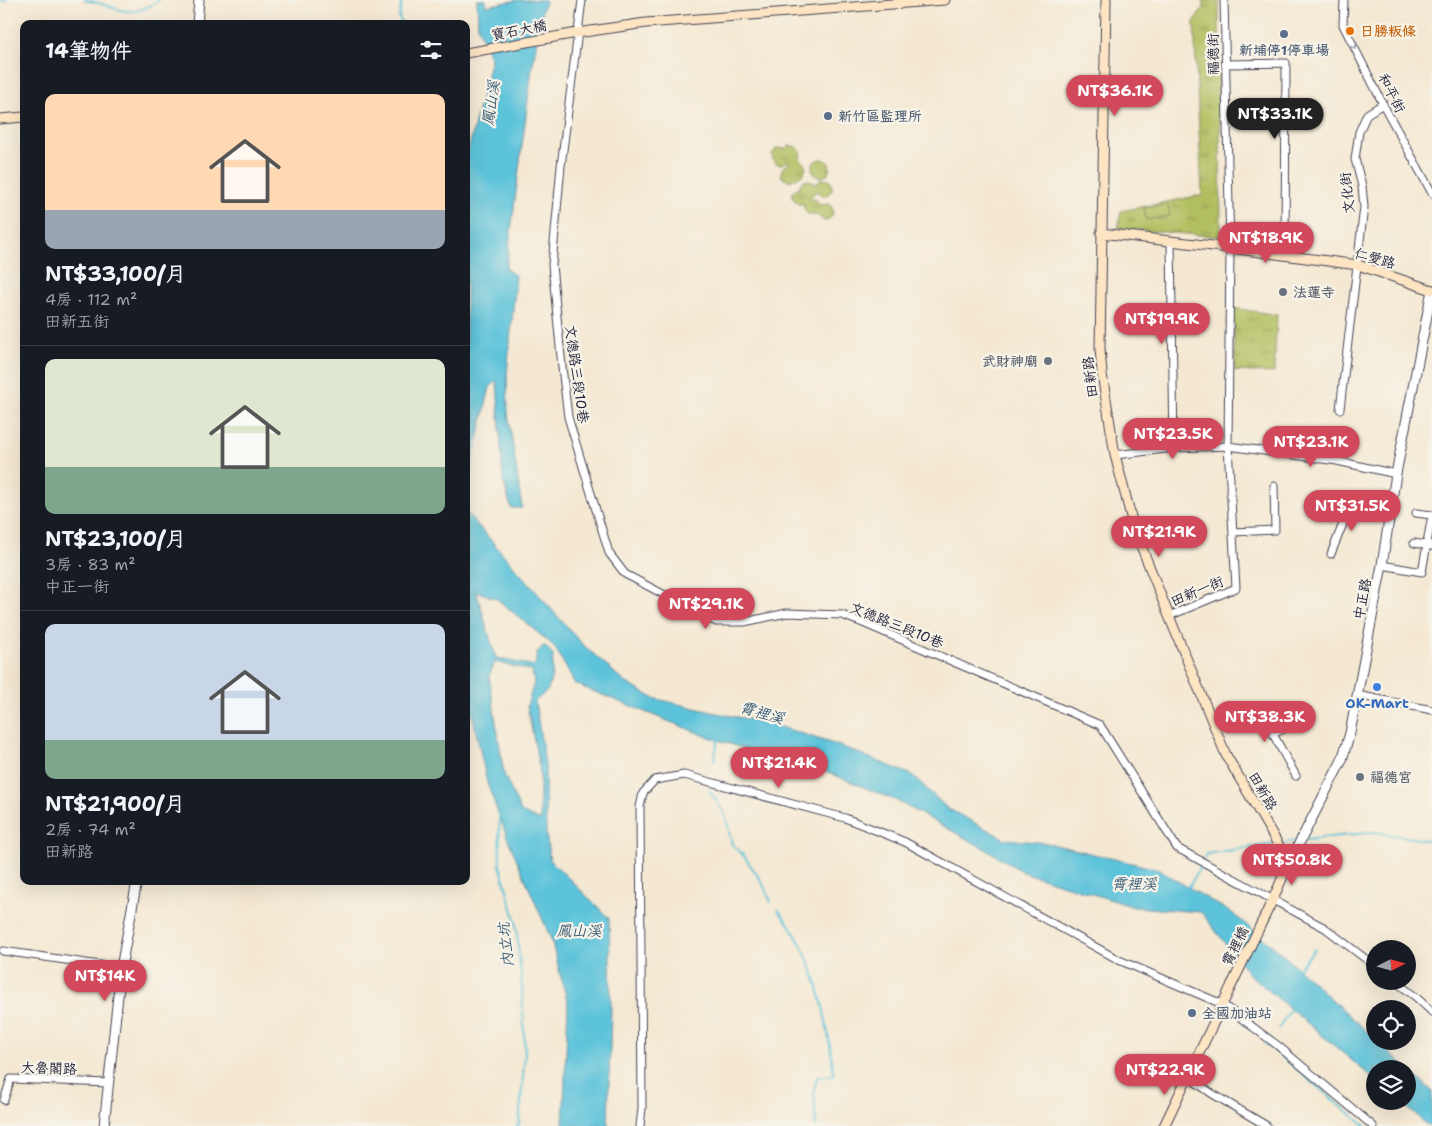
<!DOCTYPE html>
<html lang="zh-TW">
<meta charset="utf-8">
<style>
:root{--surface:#171b24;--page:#20242c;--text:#f1f3f6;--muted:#9ea1a6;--line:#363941;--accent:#d1495b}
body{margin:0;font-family:"Shantell Sans","LXGW WenKai TC",sans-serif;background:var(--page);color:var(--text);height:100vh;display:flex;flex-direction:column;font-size:19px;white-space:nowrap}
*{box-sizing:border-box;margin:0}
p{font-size:16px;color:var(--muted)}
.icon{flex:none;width:28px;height:28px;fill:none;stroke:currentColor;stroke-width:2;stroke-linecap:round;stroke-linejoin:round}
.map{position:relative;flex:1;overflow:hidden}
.details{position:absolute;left:20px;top:20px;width:450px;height:865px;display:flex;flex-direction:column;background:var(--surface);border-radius:10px;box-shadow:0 5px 20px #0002}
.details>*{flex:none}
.needle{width:32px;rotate:84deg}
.controls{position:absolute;left:1366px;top:940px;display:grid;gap:10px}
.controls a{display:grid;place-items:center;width:50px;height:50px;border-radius:50%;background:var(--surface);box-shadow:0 5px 20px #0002;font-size:25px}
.price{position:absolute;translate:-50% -42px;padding:0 11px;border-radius:18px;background:var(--accent);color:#fff;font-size:16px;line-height:32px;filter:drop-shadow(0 1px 2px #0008)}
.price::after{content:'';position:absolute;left:50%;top:30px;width:15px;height:11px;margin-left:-8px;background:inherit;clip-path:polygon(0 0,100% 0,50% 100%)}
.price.current{background:#222;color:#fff}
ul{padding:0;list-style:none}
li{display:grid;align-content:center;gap:10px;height:265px;padding:0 25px}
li+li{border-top:1px solid var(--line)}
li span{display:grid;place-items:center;height:155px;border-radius:10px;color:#555}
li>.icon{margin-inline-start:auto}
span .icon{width:90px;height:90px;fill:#fffc;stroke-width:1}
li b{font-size:21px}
h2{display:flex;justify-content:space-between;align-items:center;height:60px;padding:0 25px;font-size:21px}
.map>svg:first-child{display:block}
.grass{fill:url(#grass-tufts);stroke:#6a704e}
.garden{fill:#b2bf61;stroke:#6a704e}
.water{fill:#5dc3da;stroke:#40728a;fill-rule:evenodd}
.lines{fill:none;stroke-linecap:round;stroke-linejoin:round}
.stream{stroke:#5dc3da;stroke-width:2}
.minor-casing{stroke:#424052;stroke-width:9}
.tertiary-casing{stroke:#424052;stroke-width:11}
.secondary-casing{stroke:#424052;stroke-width:11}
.minor{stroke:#fff;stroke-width:7}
.tertiary{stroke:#fff;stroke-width:9}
.secondary{stroke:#fde5c4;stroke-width:9}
.oneway{stroke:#9c9ca7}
.food-dot{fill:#e8710a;stroke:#f7f3e8;stroke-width:2}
.service-dot{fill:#5c6f8a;stroke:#f7f3e8;stroke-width:2}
.worship-dot{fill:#6b7280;stroke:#f7f3e8;stroke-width:2}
.shop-dot{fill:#3f7fe0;stroke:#f7f3e8;stroke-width:2}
.labels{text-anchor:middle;stroke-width:4.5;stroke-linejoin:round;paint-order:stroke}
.street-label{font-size:14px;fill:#22223b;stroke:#f7f3e8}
.food-label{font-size:14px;font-weight:bold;fill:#c56008;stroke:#f7f3e8;text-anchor:start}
.service-label{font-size:14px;font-weight:bold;fill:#4e5e75;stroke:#f7f3e8;text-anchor:start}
.worship-label{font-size:14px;font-weight:bold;fill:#5b616d;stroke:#f7f3e8;text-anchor:start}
.shop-label{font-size:14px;font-weight:bold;fill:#366cbe;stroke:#f7f3e8}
.water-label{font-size:15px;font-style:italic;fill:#375a73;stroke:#f7f3e8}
</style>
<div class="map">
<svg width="1432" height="1126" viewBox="0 0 1432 1126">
<defs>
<pattern id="grass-tufts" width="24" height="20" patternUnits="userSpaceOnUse" patternTransform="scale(1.25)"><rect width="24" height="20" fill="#b2bf61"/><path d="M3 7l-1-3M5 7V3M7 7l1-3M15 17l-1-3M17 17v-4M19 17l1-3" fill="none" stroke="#909b51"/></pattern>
</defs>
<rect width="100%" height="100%" fill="#f7f3e8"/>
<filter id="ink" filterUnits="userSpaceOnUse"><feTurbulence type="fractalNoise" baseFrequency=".02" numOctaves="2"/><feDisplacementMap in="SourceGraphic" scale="10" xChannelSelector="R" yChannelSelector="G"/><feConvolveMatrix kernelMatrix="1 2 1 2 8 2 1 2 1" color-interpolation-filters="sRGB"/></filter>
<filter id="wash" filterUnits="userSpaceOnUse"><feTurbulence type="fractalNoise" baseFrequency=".0096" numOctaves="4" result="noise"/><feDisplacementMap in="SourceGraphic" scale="20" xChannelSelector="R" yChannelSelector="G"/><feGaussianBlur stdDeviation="1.12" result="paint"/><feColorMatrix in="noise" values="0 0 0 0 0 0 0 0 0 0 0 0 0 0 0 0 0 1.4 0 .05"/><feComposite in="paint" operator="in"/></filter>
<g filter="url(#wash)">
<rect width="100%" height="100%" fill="#f4e8d2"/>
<!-- grass -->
<path class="grass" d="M1202 0H1219L1221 237 1118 228 1121 211 1202 195 1194 22 1203 8Z
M789 146C798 145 803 151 800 159L805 163 806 168 803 175 789 181 782 177C779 168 785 166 790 163L787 161C780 167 772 164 772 154L777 148 786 149Z
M812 168a9 9 0 1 1 18 0a9 9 0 1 1-18 0Z
M821 179 829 180C835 187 832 194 823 196L816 191 809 199H815L821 205 828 204 832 207 833 215 827 221 822 220 817 215C809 217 803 212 804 204H798L792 197 793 191 799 187 802 181 810 180 815 184Z
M1233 308 1277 315 1274 373 1235 371Z"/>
<!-- garden -->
<path class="garden" d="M1168 204 1170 216 1146 220 1144 208Z"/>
<!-- water -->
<path class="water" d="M477 0H486V6L518 0H546L542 10 532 69 506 269 516 276 507 375 508 413 522 508H511L503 480 497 381 490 387 466 491V159L491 59 478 28Z
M466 512 582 644 625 682 653 698 716 713 769 723 843 747 912 775 947 808 1005 839 1047 843 1157 869 1232 913 1280 952 1375 1039V1041H1377L1407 1069H1375V1080L1249 974 1201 912 1134 907 1023 872 989 851 897 801 813 766 757 753 703 735 575 684 554 646 497 599 476 591 496 658 535 666 537 653 544 645 553 654 552 675 548 690 535 701 545 764 546 833 550 860 609 918 611 1006 608 1126H563L568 1004 551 939 507 837 487 783 466 685ZM495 662 532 671 534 683 527 706 540 771V821L521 812 504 774 489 676Z
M1408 1069 1432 1091V1126H1428L1400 1101H1408Z"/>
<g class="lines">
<!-- stream -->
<path class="stream" d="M85 0C117 5 127 23 159 0
M0 1 6 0
M402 24 399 17 402 0
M714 761 718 739
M709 790 725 814 732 844 744 856 762 882 771 902
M499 814 500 865 516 923 522 988 525 1053 519 1124 517 1126
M1306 840 1374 832 1432 841
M1281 843 1296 841
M1203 860 1206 854 1274 844
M1188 889 1201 865
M778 910C817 956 827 1017 834 1075L817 1077 814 1090 816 1126
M1297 970 1315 949
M1279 1028 1291 1008
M1265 1043 1365 1126"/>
</g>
</g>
<g filter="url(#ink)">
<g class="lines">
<!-- minor casing -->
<g class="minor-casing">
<path id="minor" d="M582 0 561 166 552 265 562 367 568 417 609 553 625 574 716 622H744L787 613 842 615 863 623 1100 725 1177 848 1325 928 1375 966
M1344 0 1343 25 1386 110 1432 193
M1225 64 1286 63 1285 255
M1171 241 1174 448
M1340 409 1364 207 1362 186 1355 159 1359 132 1367 114 1383 104
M1115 455 1174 448 1228 446 1337 461 1396 474
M1416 513 1432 515
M1233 532 1275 530 1274 486
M1414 543 1432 546
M1331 554 1352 501
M1382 565 1422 572 1432 515
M1169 616 1236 588 1228 446 1230 248 1224 0
M1357 695 1432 710
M1292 725 1273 734 1296 776
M3 951 121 968
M1395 981 1417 998 1432 1012
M1188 1077 1211 1093 1267 1126
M4 1100 11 1079 108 1083
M640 1126 642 1108 640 807 643 793 655 780 684 775 845 818 905 842 1119 960 1222 1004 1277 1045 1373 1126"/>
</g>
<!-- tertiary casing -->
<g class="tertiary-casing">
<path id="tertiary" d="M197 24 199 0
M1289 863 1342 760 1350 733 1382 565 1396 474 1432 290
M104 1126 121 968 137 881"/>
</g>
<!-- secondary casing -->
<g class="secondary-casing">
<path id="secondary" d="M1106 0 1100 348 1102 374 1115 455 1134 528 1169 616 1226 755 1289 863 1273 899 1164 1126
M466 53 577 33 646 23 945 0
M0 119 24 117
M1101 233 1230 248 1358 265 1432 290"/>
</g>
<!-- minor -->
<use href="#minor" class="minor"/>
<!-- tertiary -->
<use href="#tertiary" class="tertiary"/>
<!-- secondary -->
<use href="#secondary" class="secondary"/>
</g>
<!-- one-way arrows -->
<defs><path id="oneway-chevron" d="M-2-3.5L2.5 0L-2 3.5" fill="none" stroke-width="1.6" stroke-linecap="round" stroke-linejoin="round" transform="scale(1.25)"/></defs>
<use class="oneway" href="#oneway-chevron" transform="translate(1354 46) rotate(64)"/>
</g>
<!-- markers -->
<circle class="food-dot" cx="1350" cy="31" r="5"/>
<g class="service-dot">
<circle cx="1284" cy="34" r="5"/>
<circle cx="828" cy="116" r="5"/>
<circle cx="1192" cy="1013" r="5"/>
</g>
<g class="worship-dot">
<circle cx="1283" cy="292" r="5"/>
<circle cx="1048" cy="361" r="5"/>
<circle cx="1360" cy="777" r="5"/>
</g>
<circle class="shop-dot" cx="1377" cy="687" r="5"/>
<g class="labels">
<!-- street labels -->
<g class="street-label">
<text transform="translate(519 30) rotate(-11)" y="5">寶石大橋</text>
<text transform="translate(1213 54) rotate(-91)" y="5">福德街</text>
<text transform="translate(1392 93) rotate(63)" y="5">和平街</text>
<text transform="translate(1347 193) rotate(-96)" y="5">文化街</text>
<text transform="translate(1375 258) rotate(16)" y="5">仁愛路</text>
<text transform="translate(577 374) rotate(82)" y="5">文德路三段10巷</text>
<text transform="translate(1090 377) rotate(-97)" y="5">田新路</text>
<text transform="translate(1197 591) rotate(-23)" y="5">田新一街</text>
<text transform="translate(1362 599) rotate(-79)" y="5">中正路</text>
<text transform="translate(897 625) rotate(22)" y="5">文德路三段10巷</text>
<text transform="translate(1263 791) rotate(60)" y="5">田新路</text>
<text transform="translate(1235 946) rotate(-64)" y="5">霄裡橋</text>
<text transform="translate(49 1068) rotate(2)" y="5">大魯閣路</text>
</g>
<!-- food labels -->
<g class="food-label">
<text x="1360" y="36">日勝粄條</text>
</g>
<!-- service labels -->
<g class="service-label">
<text x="1284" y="55" text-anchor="middle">新埔停1停車場</text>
<text x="838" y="121">新竹區監理所</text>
<text x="1202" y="1018">全國加油站</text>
</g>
<!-- worship labels -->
<g class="worship-label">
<text x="1293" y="297">法蓮寺</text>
<text x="1038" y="366" text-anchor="end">武財神廟</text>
<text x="1370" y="782">福德宮</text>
</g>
<!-- shop labels -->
<g class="shop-label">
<text x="1377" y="708">OK-Mart</text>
</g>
<!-- water labels -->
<g class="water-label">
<text transform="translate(491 103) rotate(-82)" y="5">鳳山溪</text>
<text transform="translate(762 713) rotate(16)" y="5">霄裡溪</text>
<text x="1134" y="889">霄裡溪</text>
<text x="579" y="936">鳳山溪</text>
<text transform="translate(506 945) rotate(-96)" y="5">內立坑</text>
</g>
</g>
</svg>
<div class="controls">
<a><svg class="needle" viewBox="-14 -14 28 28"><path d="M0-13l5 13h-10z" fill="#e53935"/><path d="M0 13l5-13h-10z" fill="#9ea1a6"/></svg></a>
<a><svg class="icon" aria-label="locate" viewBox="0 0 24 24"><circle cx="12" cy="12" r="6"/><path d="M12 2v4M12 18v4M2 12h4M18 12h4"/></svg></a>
<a><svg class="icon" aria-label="layers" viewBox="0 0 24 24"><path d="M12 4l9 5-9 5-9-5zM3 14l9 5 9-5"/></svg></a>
</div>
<b class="price" style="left:1115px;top:117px">NT$36.1K</b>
<b class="price current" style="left:1275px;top:140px">NT$33.1K</b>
<b class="price" style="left:1266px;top:264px">NT$18.9K</b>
<b class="price" style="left:1162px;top:345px">NT$19.9K</b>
<b class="price" style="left:1173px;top:460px">NT$23.5K</b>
<b class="price" style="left:1311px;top:468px">NT$23.1K</b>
<b class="price" style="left:1352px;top:532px">NT$31.5K</b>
<b class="price" style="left:1159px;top:558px">NT$21.9K</b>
<b class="price" style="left:706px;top:630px">NT$29.1K</b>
<b class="price" style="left:1265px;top:743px">NT$38.3K</b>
<b class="price" style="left:779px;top:789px">NT$21.4K</b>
<b class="price" style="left:1292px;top:886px">NT$50.8K</b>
<b class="price" style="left:105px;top:1002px">NT$14K</b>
<b class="price" style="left:1165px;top:1096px">NT$22.9K</b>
<section class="details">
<h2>14筆物件<svg class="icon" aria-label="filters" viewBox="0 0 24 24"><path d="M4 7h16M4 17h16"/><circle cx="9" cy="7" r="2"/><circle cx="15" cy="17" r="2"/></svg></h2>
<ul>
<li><span style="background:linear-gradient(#ffd9b3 75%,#9aa5b1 0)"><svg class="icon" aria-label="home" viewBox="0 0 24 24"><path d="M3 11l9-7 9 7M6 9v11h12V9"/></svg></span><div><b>NT$33,100/月</b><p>4房 · 112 m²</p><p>田新五街</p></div></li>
<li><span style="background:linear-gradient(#dfe7d0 70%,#7fa58c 0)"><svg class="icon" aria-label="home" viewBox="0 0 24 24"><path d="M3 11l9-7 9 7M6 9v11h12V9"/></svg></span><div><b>NT$23,100/月</b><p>3房 · 83 m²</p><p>中正一街</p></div></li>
<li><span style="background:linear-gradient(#c9d6e8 75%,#7fa58c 0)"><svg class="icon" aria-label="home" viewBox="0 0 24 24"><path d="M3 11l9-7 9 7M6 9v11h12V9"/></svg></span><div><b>NT$21,900/月</b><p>2房 · 74 m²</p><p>田新路</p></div></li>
</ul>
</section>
</div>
